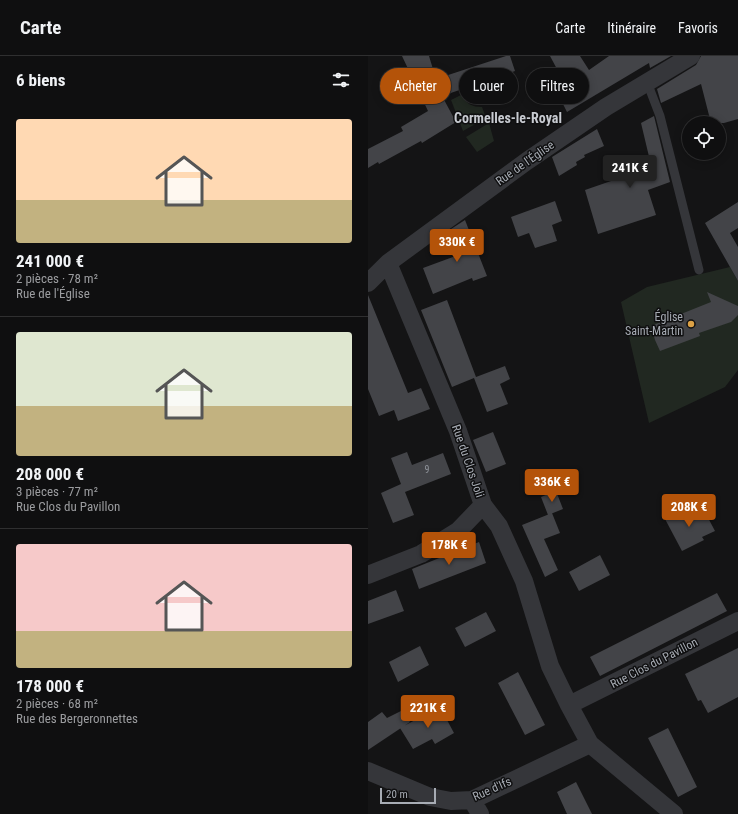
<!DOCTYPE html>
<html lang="fr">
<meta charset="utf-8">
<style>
:root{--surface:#0f0f10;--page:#181819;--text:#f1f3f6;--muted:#9b9c9f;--line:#2f2f30;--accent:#b45309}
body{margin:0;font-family:"Roboto Condensed",sans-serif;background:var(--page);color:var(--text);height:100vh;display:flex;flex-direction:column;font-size:15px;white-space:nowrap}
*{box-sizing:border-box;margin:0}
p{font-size:13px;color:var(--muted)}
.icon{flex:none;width:22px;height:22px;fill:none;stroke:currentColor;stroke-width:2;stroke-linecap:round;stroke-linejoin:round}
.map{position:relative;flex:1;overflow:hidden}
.drawer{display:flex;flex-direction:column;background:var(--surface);width:368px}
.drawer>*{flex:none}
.banner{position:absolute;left:12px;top:12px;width:298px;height:36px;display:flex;gap:8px}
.tools{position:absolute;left:314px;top:60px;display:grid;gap:8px}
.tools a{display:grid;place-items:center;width:44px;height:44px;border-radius:50%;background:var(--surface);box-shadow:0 2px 10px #0003,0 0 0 1px var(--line);font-size:20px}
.scale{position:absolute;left:12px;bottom:10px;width:56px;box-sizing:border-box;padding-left:4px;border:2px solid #a7acb4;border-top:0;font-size:11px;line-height:14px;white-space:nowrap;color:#a7acb4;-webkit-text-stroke:3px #0f0f10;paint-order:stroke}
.price{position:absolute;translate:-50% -34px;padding:0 9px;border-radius:4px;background:var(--accent);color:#fff;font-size:13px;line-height:26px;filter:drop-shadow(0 1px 2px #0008)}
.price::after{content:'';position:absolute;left:50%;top:24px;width:12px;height:9px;margin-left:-6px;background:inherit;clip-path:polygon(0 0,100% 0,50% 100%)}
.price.on{background:#222;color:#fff}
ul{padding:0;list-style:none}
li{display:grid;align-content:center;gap:8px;height:212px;padding:0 16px}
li+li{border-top:1px solid var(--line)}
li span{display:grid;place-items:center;height:124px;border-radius:4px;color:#555}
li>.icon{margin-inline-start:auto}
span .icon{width:72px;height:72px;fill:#fffc;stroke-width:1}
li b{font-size:17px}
h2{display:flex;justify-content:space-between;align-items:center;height:48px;padding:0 16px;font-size:17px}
.pill{padding:0 14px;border-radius:18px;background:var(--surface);box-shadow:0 2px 10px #0003,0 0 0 1px var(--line);font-size:14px;line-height:36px}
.pill.on{background:var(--accent);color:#fff}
header{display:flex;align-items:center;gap:24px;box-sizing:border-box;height:56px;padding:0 20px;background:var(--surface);border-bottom:1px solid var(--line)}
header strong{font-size:19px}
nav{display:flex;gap:22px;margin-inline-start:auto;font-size:14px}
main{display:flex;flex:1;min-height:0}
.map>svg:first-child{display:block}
.green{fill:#212821}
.building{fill:#434448}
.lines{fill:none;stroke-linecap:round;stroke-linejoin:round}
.lane{stroke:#35363a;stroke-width:9}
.street{stroke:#35363a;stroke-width:18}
.poi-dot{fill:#dca146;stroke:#0f0f10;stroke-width:1.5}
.labels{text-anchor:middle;stroke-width:3;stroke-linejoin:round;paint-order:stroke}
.number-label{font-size:10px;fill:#8e9299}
.street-label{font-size:12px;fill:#a7acb4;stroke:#0f0f10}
.poi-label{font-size:12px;fill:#a7acb4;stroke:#0f0f10;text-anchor:end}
.quarter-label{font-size:14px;font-weight:bold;fill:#c8cbd1;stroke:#0f0f10}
</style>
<header>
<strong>Carte</strong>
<nav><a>Carte</a><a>Itinéraire</a><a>Favoris</a></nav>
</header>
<main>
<section class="drawer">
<h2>6 biens<svg class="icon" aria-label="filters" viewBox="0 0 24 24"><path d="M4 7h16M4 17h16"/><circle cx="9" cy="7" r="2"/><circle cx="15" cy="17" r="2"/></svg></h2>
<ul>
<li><span style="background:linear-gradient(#ffd9b3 65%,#c2b280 0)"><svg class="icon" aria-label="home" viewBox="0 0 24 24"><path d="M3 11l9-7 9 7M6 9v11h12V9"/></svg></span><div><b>241 000 €</b><p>2 pièces · 78 m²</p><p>Rue de l'Église</p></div></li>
<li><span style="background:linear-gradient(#dfe7d0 60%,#c2b280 0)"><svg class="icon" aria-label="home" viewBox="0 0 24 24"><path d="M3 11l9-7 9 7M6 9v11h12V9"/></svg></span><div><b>208 000 €</b><p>3 pièces · 77 m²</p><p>Rue Clos du Pavillon</p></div></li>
<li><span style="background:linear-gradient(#f6c9c9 70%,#c2b280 0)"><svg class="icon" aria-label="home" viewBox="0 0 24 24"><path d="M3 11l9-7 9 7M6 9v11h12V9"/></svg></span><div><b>178 000 €</b><p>2 pièces · 68 m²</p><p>Rue des Bergeronnettes</p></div></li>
</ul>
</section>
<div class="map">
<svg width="370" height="758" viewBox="0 0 370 758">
<rect width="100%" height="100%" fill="#141415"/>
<!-- green -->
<path class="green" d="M93 39C99 48 104 51 114 51L118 62 95 75 83 44Z
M121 67 126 85 109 96 98 81Z
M362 211 370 225V314L357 331 281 367 253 246 279 231Z"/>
<!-- building -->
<path class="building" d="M34 0H61L68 23 138 0H142L147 15 74 40 88 66 54 87 53 85 11 108 10 106 0 112V93L35 75 33 71 60 55Z
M182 0H212L221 14 241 0H303L282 12 281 7 199 56 192 42 196 39 191 30 197 28Z
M333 0H370V63L356 67H343L333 28 293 47 289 33 328 9Z
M286 60 302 126 280 134 288 159 230 178 217 134 243 125 247 119 253 117 259 119 283 109 273 67Z
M229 73 236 90 216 99 217 101 208 106 209 109 191 120 184 101Z
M187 145 194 165 184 169 189 185 167 192 161 177 150 181 143 161Z
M370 146V172L362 177 370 191V225L337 167Z
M97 164 119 220 105 225 104 222 65 238 55 212 93 198 83 173Z
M339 236 370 250V259L363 266 331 277 332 280 292 295 287 284 283 270 343 246Z
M0 239 40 337 53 332 62 353 30 365 26 354 11 360 0 333Z
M79 244 108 321 137 310 142 323 132 328 140 348 119 356 106 322 84 331 53 254Z
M125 376 138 408 118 416 105 384Z
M39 396 44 409 75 397 83 418 37 436 46 459 25 467 13 437 33 428 23 402Z
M188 435 195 453 180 459 173 441Z
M320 451 326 464 338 458 347 475 334 481 336 484 314 495 297 463Z
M184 457 192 477 176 483 190 514 177 521 154 469Z
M111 486 118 507 51 533 44 513Z
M232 499 242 519 211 535 201 516Z
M28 534 36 555 0 568V545Z
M349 537 359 555 232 620 222 601Z
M118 556 128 575 97 591 87 572Z
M52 590 61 609 30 626 21 606Z
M370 592V641L340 657 333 644 330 645 317 618Z
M150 616 177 669 157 679 130 627Z
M72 651 86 677 67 688 64 683 45 693 32 672Z
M35 654 42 666 0 694V666L14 656 19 662Z
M300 672 329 731 310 741 280 682Z
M208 726 224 758H199L189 736Z"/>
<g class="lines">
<!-- lane -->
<path class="lane" d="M279 26 292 60 331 214"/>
<!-- street -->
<path class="street" d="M20 207 90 375 115 449 131 470 156 525 182 610 201 649 222 688 306 758
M0 227 20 207 159 105 238 51 323 0
M0 519 53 498 90 475 115 449
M201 649 370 565
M0 715 62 741 83 745 104 744 222 688
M104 744 112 758"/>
</g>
<!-- markers -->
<circle class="poi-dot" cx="323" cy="268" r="4"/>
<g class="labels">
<!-- number labels -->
<g class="number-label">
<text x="59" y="417">9</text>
</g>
<!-- street labels -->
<g class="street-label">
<text transform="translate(157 107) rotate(-35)" y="4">Rue de l'Église</text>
<text transform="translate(100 405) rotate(71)" y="4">Rue du Clos Joli</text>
<text transform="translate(286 607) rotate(-27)" y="4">Rue Clos du Pavillon</text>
<text transform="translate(124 733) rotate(-24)" y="4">Rue d'Ifs</text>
</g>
<!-- poi labels -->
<g class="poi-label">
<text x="315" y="265">Église<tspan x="315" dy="14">Saint-Martin</tspan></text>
</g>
<!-- quarter labels -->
<g class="quarter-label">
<text x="140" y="67">Cormelles-le-Royal</text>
</g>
</g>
</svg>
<div class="tools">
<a><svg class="icon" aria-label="locate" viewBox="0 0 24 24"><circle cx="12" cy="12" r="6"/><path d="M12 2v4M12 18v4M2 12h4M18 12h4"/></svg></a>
</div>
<div class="scale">20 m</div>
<b class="price on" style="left:262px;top:133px">241K €</b>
<b class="price" style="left:89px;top:207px">330K €</b>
<b class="price" style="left:184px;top:447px">336K €</b>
<b class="price" style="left:321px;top:472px">208K €</b>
<b class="price" style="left:81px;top:510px">178K €</b>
<b class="price" style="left:60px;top:673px">221K €</b>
<div class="banner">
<a class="pill on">Acheter</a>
<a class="pill">Louer</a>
<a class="pill">Filtres</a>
</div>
</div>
</main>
